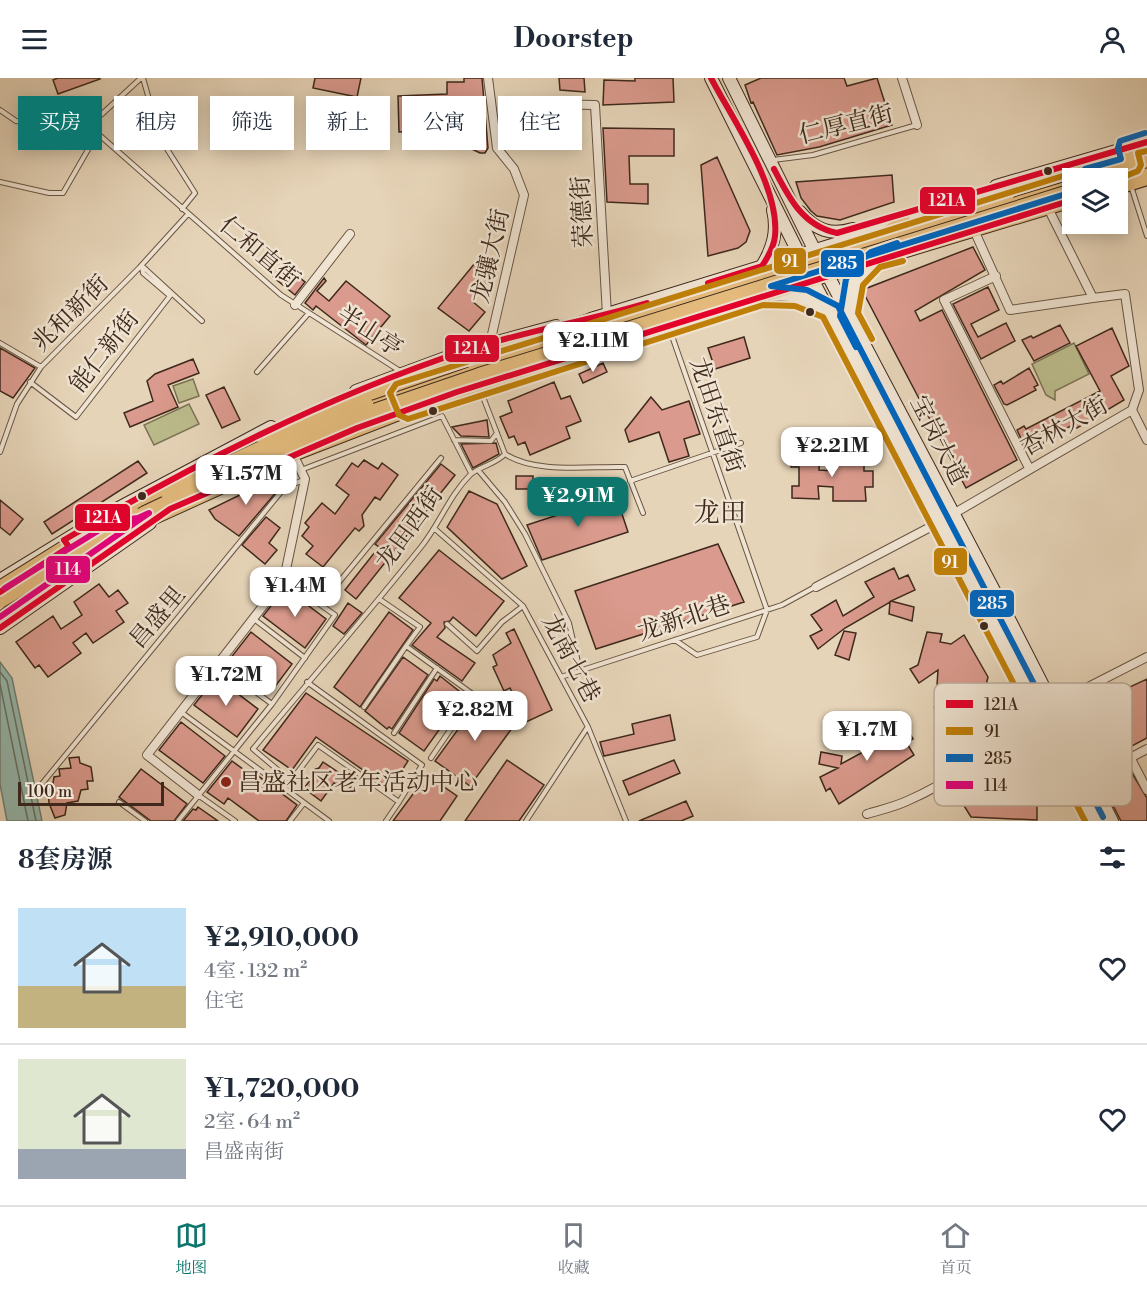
<!DOCTYPE html>
<html lang="zh">
<meta charset="utf-8">
<style>
:root{--surface:#fff;--page:#f2f2f3;--text:#1f2937;--muted:#747a83;--line:#e0e1e3;--accent:#0f766e}
body{margin:0;font-family:"Libre Bodoni","Noto Serif SC",serif;background:var(--page);color:var(--text);height:100vh;display:flex;flex-direction:column;font-size:22px;white-space:nowrap}
*{box-sizing:border-box;margin:0}
p{font-size:20px;color:var(--muted)}
.icon{flex:none;width:33px;height:33px;fill:none;stroke:currentColor;stroke-width:2;stroke-linecap:round;stroke-linejoin:round}
.map{position:relative;height:743px;overflow:hidden}
.drawer{display:flex;flex-direction:column;background:var(--surface);flex:1}
.drawer>*{flex:none}
.guide{position:absolute;left:18px;top:18px;width:600px;height:54px;display:flex;gap:12px}
.fabs{position:absolute;left:1062px;top:90px;display:grid;gap:12px}
.fabs a{display:grid;place-items:center;width:66px;height:66px;border-radius:0px;background:var(--surface);box-shadow:0 3px 15px #0003;font-size:30px}
.scale{position:absolute;left:18px;bottom:15px;width:146px;box-sizing:border-box;padding-left:6px;border:3px solid #3e291c;border-top:0;font-size:16px;line-height:21px;white-space:nowrap;color:#3e291c;-webkit-text-stroke:4px #efe3d1;paint-order:stroke}
.price{position:absolute;translate:-50% -51px;padding:0 14px;border-radius:12px;background:#fff;color:#222;font-size:20px;line-height:39px;filter:drop-shadow(0 2px 3px #0008)}
.price::after{content:'';position:absolute;left:50%;top:36px;width:18px;height:14px;margin-left:-9px;background:inherit;clip-path:polygon(0 0,100% 0,50% 100%)}
.price.current{background:var(--accent);color:#fff}
ul{padding:0;list-style:none}
li{display:flex;align-items:center;gap:18px;height:150px;padding:0 18px}
li+li{border-top:2px solid var(--line)}
li span{display:grid;place-items:center;flex:none;width:168px;height:120px;border-radius:0px;color:#555}
li>.icon{margin-inline-start:auto}
span .icon{width:72px;height:72px;fill:#fffc;stroke-width:1}
li b{font-size:26px}
h2{display:flex;justify-content:space-between;align-items:center;height:72px;padding:0 18px;font-size:26px}
.pill{padding:0 21px;border-radius:0px;background:var(--surface);box-shadow:0 3px 15px #0003;font-size:21px;line-height:54px}
.pill.current{background:var(--accent);color:#fff}
header{display:flex;justify-content:space-between;align-items:center;height:78px;padding:0 18px;background:var(--surface);font-size:27px;font-weight:700}
.tab-bar{display:flex;justify-content:space-around;align-items:center;height:84px;border-top:2px solid var(--line);background:var(--surface);font-size:16px;color:var(--muted)}
.tab-bar a{display:grid;justify-items:center;gap:3px}
.tab-bar .current{color:var(--accent)}
.map>svg:first-child{display:block}
.green{fill:#bbbb8b;stroke:#7c7254;stroke-width:1.5}
.water{fill:#96b8ad;stroke:#737f73;stroke-width:1.5}
.lines{fill:none;stroke-linecap:round;stroke-linejoin:round}
.shore{stroke:#6a7064;stroke-width:1.5}
.building{fill:#da9a8d;stroke:#3e291c;stroke-width:1.5}
.service-casing{stroke:#685443;stroke-width:6}
.minor-casing{stroke:#685443;stroke-width:10}
.secondary-casing{stroke:#3e291c;stroke-width:14}
.primary-casing{stroke:#3e291c;stroke-width:16}
.trunk-casing{stroke:#3e291c;stroke-width:16}
.service{stroke:#efe3d1;stroke-width:4}
.minor{stroke:#efe3d1;stroke-width:8}
.secondary{stroke:#efe3d1;stroke-width:12}
.primary{stroke:#e3ba7c;stroke-width:14}
.trunk{stroke:#e3ba7c;stroke-width:14}
.trunk-bridge-casing{stroke:#3e291c;stroke-width:16;stroke-linecap:butt}
.trunk-bridge{stroke:#e3ba7c;stroke-width:14}
.bus-1-casing{stroke:#efe3d1;stroke-width:10}
.bus-2-casing{stroke:#efe3d1;stroke-width:10}
.bus-3-casing{stroke:#efe3d1;stroke-width:10}
.bus-4-casing{stroke:#efe3d1;stroke-width:10}
.bus-1{stroke:#e4002b;stroke-width:6}
.bus-2{stroke:#c08008;stroke-width:6}
.bus-3{stroke:#0065bd;stroke-width:6}
.bus-4{stroke:#e5007d;stroke-width:6}
.bus-dot{fill:#3e291c;stroke:#efe3d1;stroke-width:2}
.poi-dot{fill:#8f2418;stroke:#efe3d1;stroke-width:2}
.labels{text-anchor:middle;stroke-width:5;stroke-linejoin:round;paint-order:stroke}
.street-label{font-size:24px;fill:#3e291c;stroke:#efe3d1}
.poi-label{font-size:24px;fill:#3e291c;stroke:#efe3d1;text-anchor:start}
.neighbourhood-label{font-size:26px;fill:#3e291c;stroke:#efe3d1}
.key{fill:#efe3d1;stroke:#baab9b;stroke-width:1.5}
.key-label{font-size:16px;fill:#3e291c}
.line-badge{stroke:#efe3d1;stroke-width:2}
.badge-label{font-size:16px;text-anchor:middle;font-weight:bold;fill:#fff}
</style>
<header><svg class="icon" aria-label="menu" viewBox="0 0 24 24"><path d="M4 6h16M4 12h16M4 18h16"/></svg>Doorstep<svg class="icon" aria-label="person" viewBox="0 0 24 24"><circle cx="12" cy="8" r="4"/><path d="M4 21q1-7 8-7t8 7"/></svg></header>
<div class="map">
<svg width="1147" height="743" viewBox="0 0 1147 743">
<rect width="100%" height="100%" fill="#e6d4b8"/>
<filter id="stains"><feTurbulence type="fractalNoise" baseFrequency=".00333" numOctaves="4"/><feColorMatrix values="0 0 0 0 .2 0 0 0 0 .09 0 0 0 0 .02 0 0 0 .5 -.17"/></filter>
<radialGradient id="worn" r=".72"><stop offset=".6" stop-color="#630" stop-opacity="0"/><stop offset="1" stop-color="#630" stop-opacity=".3"/></radialGradient>
<!-- green -->
<path class="green" d="M1074 265 1089 296 1055 313V322L1046 317 1032 286Z
M193 301 199 318 179 325 173 308Z
M189 326 199 346 154 367 144 347Z"/>
<!-- water -->
<path class="water" d="M0 584 12 600 42 743H7L0 706Z"/>
<g class="lines">
<!-- shore -->
<path class="shore" d="M0 594 7 603 36 743
M0 606 28 743"/>
</g>
<!-- building -->
<path class="building" d="M58 0H100V1L58 16 53 2Z
M315 0H361L357 19 313 10Z
M464 0H482L488 70 485 75H480L457 64 454 51 399 54 398 18 447 16V4H464Z
M559 0H584L585 14 560 12Z
M635 0H673L674 24 603 27 604 2 635 3Z
M761 0H844L847 8 877 0 892 47 819 69 777 77 753 24 751 25 745 7Z
M603 50 674 51V78H629L630 106H648V126L607 124Z
M717 79 750 153 746 164 738 170 708 178 701 87Z
M892 97 894 124 840 142 817 138 811 133 801 120 796 104Z
M973 169 985 192 915 233 920 243 942 232 1017 382 966 410 862 212Z
M475 185 492 198 472 223 485 234 469 253 438 230Z
M283 187 305 204 295 217 273 199Z
M324 200 326 203 317 213 329 223 346 203 390 238 366 267 316 228 313 232 305 225Z
M988 209 999 232 971 246 978 259 1006 245 1015 263 981 281 953 226Z
M1060 247 1070 265 1034 283 1022 262 1031 258 1033 260Z
M1112 250 1129 288 1111 298 1124 322 1077 350 1071 348 1058 354 1059 357 1030 372 1026 371 1017 352 1024 348 1026 351 1100 313 1076 268Z
M744 259 750 280 715 291 708 270Z
M0 270 35 290 13 320 0 313Z
M193 281 199 295 168 307 178 329 130 349 124 335 153 323 147 303 155 296Z
M603 285 607 294 583 305 579 296Z
M1029 290 1038 307 1034 309 1036 312 1007 327 1004 326 994 307 1001 303 1003 306Z
M554 304 561 321 570 318 581 343 566 349 570 360 530 377 525 364 518 367 514 358 509 360 500 339 512 334 508 323Z
M224 309 240 342 222 350 206 317Z
M651 319 662 332 689 323 700 356 684 361 689 378 669 384 659 354 629 364 625 352Z
M487 342 489 359 461 358 452 349Z
M496 365 499 376 473 390 461 366Z
M792 377 820 378 819 392 835 393V378H864V393H873V409H865L866 423H833V409L818 408 819 421 792 420V408H799V389H791Z
M364 382 378 391 382 385 398 397 380 422 375 419 362 437 364 448 359 453 355 450 323 489 306 476 313 468 302 458 309 449 305 445 322 425 335 436 349 417 336 407 352 385 358 389Z
M138 383 147 395 52 456 44 444Z
M441 386 455 397 356 521 345 512 379 469 375 466Z
M281 397 284 405 239 458 215 441 209 432Z
M516 398H533V411H516Z
M469 413 497 426 527 488 502 501 447 449Z
M616 418 628 454 542 482 527 447Z
M0 422 23 441 10 457 0 449Z
M266 439 280 450 269 465 277 472 265 486 242 467Z
M718 466 744 524 596 571 575 513Z
M439 472 504 523 476 558 453 539 450 543 444 544 445 550 437 559 475 585 462 603 412 567 431 545 399 520Z
M894 490 899 501 908 497 915 512 891 523 914 529 912 543 889 536 890 524 845 550 818 571 810 558 822 552 811 537 836 522 843 538 874 519 865 504Z
M99 506 109 519 118 512 128 525 116 533 124 544 93 565 86 555 73 565 81 575 48 599 39 587 35 590 16 564 53 538 61 551 82 537 74 524Z
M285 510 326 541 305 570 263 538Z
M348 525 362 535 344 556 333 548Z
M389 534 413 552 360 629 334 609Z
M514 551 552 632 526 644 510 610 504 613 493 589 497 587 493 577 511 565 506 555Z
M844 553 856 555 849 582 835 577Z
M251 554 292 586 271 614 229 582Z
M927 554 942 556 940 564 951 566 964 557 988 599 978 640 951 657 934 629 965 611 937 607 938 592 919 605 910 591 918 587Z
M403 579 428 597 392 651 389 649 387 651 365 633Z
M440 598 464 617 424 673 399 655 434 601 437 603Z
M216 599 258 631 237 659 194 627Z
M1147 601V660L1130 669 1106 620Z
M306 615 408 683 390 711 316 659 292 692 263 672Z
M480 621 515 646 470 708 435 683Z
M670 637 675 662 604 678 600 664 634 656 632 646Z
M874 642 906 649 913 661 906 664 914 677 839 726 830 710 826 713 820 699 838 690 819 686 821 674 842 678 841 686 889 660 870 655Z
M181 644 225 678 203 705 159 672Z
M79 679 80 685 91 689 93 703H87L88 711 81 712 78 723 67 725 65 737 55 740 49 725 48 711H52L54 699 60 698 59 691 71 690 69 680Z
M507 682 544 707 519 743H465Z
M674 682 680 695 629 717 623 703Z
M1124 682 1147 720V743H1121L1097 696Z
M232 683 251 697 253 694 297 727 286 743H259L228 720 224 726 207 714Z
M323 684 341 696 345 691 357 700 347 714 334 705 321 723 304 710 312 700 313 692 319 690Z
M141 691 187 726 174 743H151L119 719Z
M427 697 457 718 440 743H393Z
M994 699 998 705 1008 700 1015 701 1020 710 1000 724H1037V742L971 739 958 718Z
M686 723 693 738 681 743H639Z
M198 729 218 743H183L193 731 196 732Z"/>
<g class="lines">
<!-- service casing -->
<g class="service-casing">
<path id="service" d="M143 0 160 60 195 115 182 131
M0 32 16 43 74 51 88 47 102 36 141 0
M88 47 281 217 400 293
M773 82 813 77 917 47
M0 104 49 115H63L97 56
M1131 108 1147 158
M142 188 202 243
M671 255 767 532 757 559 697 577 675 562
M0 265 41 289
M257 294 308 236
M30 304 76 339 170 218 143 195 142 188
M454 362 491 363 497 355
M0 374 17 326 41 289 139 190 188 136
M505 376C535 396 589 388 625 389L643 435
M301 392 442 338 471 395
M478 392 505 424 525 456 569 545 580 593
M630 403 741 365
M435 451 523 528 588 649 626 743
M379 521 420 549 406 568 474 617 431 680
M321 526 441 380
M254 541 305 580
M447 546 477 573 502 544 523 528
M219 587 272 626
M561 599 782 527 815 509
M307 604 422 687 399 724
M364 629 406 568
M181 634 329 743
M394 655 437 590
M41 707 285 409 304 402
M198 717 235 743
M119 724 145 743
M178 743 272 626 335 537 284 501
M290 743 304 725
M386 743 399 724 318 667 291 703 253 671C309 603 366 538 421 469 439 447 449 418 470 397 479 388 495 387 505 376L480 311
M526 743 587 650"/>
</g>
<!-- minor casing -->
<g class="minor-casing">
<path id="minor" d="M488 0 497 70 514 91 524 117 490 265
M902 0 917 47
M497 70 529 45 542 26 595 27 607 237
M974 152 1010 232 1093 220
M996 198 944 222 1029 390
M295 227 350 156
M1132 332 1147 362
M953 436 1132 332 1139 312 1125 216 1093 220 1048 130
M816 509 940 444
M1053 627 1147 579
M1129 677 1147 712
M1130 680 1147 671
M197 716 147 677 284 501 305 401 293 376
M867 736C880 732 894 729 907 723 951 704 1002 668 1038 635"/>
</g>
<!-- secondary casing -->
<g class="secondary-casing">
<path id="secondary" d="M711 0 799 176 1095 743
M729 0 814 171 1008 539 1112 743
M996 108 1147 64
M800 134C815 152 831 158 853 151
M762 188C773 170 778 153 773 132
M771 217C793 215 810 220 828 232
M849 236C850 211 854 198 875 182
M591 241 1011 112
M356 313 464 273 556 248
M0 502 111 434 271 349
M0 550 150 445"/>
</g>
<!-- primary casing -->
<g class="primary-casing">
<path id="primary" d="M1118 109 1147 100
M881 159 904 144
M356 332 455 297 1072 105
M122 439 176 410
M132 449 293 376 435 321 876 181 1072 122"/>
</g>
<!-- trunk casing -->
<g class="trunk-casing">
<path id="trunk" d="M1113 100 1147 91
M466 282 599 240
M0 542 48 507"/>
</g>
<!-- service -->
<use href="#service" class="service"/>
<!-- minor -->
<use href="#minor" class="minor"/>
<!-- secondary -->
<use href="#secondary" class="secondary"/>
<!-- primary -->
<use href="#primary" class="primary"/>
<!-- trunk -->
<use href="#trunk" class="trunk"/>
<!-- trunk-bridge casing -->
<g class="trunk-bridge-casing">
<path id="trunk-bridge" d="M1086 100 1147 82
M1011 112 1147 71
M263 359 344 324 466 282
M167 414 283 360 366 326
M48 507 110 463
M0 510 91 453 131 432
M0 523 145 435 291 366 362 337 479 297 1072 113"/>
</g>
<!-- trunk-bridge -->
<use href="#trunk-bridge" class="trunk-bridge"/>
<!-- bus-1 casing -->
<g class="bus-1-casing">
<path id="bus-1" d="M774 91C789 120 803 148 837 155L1147 64
M708 205 762 188C768 179 774 169 775 158 780 109 733 42 711 0
M0 514 69 469 64 462C192 387 325 319 467 272 526 253 587 243 647 225
M0 550 170 431 357 350 457 314 1072 122"/>
</g>
<!-- bus-2 casing -->
<g class="bus-2-casing">
<path id="bus-2" d="M1069 96 396 306 390 315 399 337 408 341 763 227 795 228 823 239 1085 743
M1118 101 1138 93 1141 87 1138 75 1147 73
M872 261 858 235 863 207 880 189 903 183"/>
</g>
<!-- bus-3 casing -->
<g class="bus-3-casing">
<path id="bus-3" d="M1085 91 1121 81 1118 70 1120 63 1145 55
M1072 114 771 208 807 212 838 228 1103 739
M856 269 840 238 846 201 854 189 871 174 897 165"/>
</g>
<!-- bus-4 casing -->
<g class="bus-4-casing">
<path id="bus-4" d="M0 539 149 435 138 440 114 443 5 510"/>
</g>
<!-- bus-1 -->
<use href="#bus-1" class="bus-1"/>
<!-- bus-2 -->
<use href="#bus-2" class="bus-2"/>
<!-- bus-3 -->
<use href="#bus-3" class="bus-3"/>
<!-- bus-4 -->
<use href="#bus-4" class="bus-4"/>
</g>
<!-- markers -->
<g class="bus-dot">
<circle cx="1048" cy="93" r="5"/>
<circle cx="810" cy="234" r="5"/>
<circle cx="433" cy="333" r="5"/>
<circle cx="142" cy="418" r="5"/>
<circle cx="984" cy="548" r="5"/>
</g>
<circle class="poi-dot" cx="226" cy="704" r="6"/>
<g class="labels">
<!-- street labels -->
<g class="street-label">
<text transform="translate(846 46) rotate(-14)" y="8">仁厚直街</text>
<text transform="translate(582 134) rotate(-93)" y="8">荣德街</text>
<text transform="translate(260 174) rotate(40)" y="8">仁和直街</text>
<text transform="translate(490 178) rotate(-77)" y="8">龙骧大街</text>
<text transform="translate(70 235) rotate(-45)" y="8">兆和新街</text>
<text transform="translate(370 253) rotate(33)" y="8">半山亭</text>
<text transform="translate(104 273) rotate(-52)" y="8">能仁新街</text>
<text transform="translate(717 337) rotate(71)" y="8">龙田东直街</text>
<text transform="translate(1064 348) rotate(-29)" y="8">杏林大街</text>
<text transform="translate(939 362) rotate(63)" y="8">宝岗大道</text>
<text transform="translate(409 450) rotate(-54)" y="8">龙田西街</text>
<text transform="translate(157 539) rotate(-50)" y="8">昌盛里</text>
<text transform="translate(684 540) rotate(-18)" y="8">龙新北巷</text>
<text transform="translate(571 580) rotate(62)" y="8">龙南七巷</text>
</g>
<!-- poi labels -->
<g class="poi-label">
<text x="238" y="712">昌盛社区老年活动中心</text>
</g>
<!-- neighbourhood labels -->
<g class="neighbourhood-label">
<text x="720" y="443">龙田</text>
</g>
</g>
<!-- legend -->
<rect x="934" y="605" width="198" height="123" rx="9" class="key"/>
<rect x="946" y="622" width="27" height="8" fill="#e4002b"/>
<rect x="946" y="649" width="27" height="8" fill="#c08008"/>
<rect x="946" y="676" width="27" height="8" fill="#0065bd"/>
<rect x="946" y="703" width="27" height="8" fill="#e5007d"/>
<g class="key-label">
<text x="984" y="632">121A</text>
<text x="984" y="659">91</text>
<text x="984" y="686">285</text>
<text x="984" y="713">114</text>
</g>
<g class="line-badge">
<rect x="919" y="108" width="57" height="29" rx="6" fill="#e4002b"/>
<rect x="773" y="169" width="34" height="28" rx="6" fill="#c08008"/>
<rect x="820" y="171" width="45" height="29" rx="6" fill="#0065bd"/>
<rect x="444" y="256" width="56" height="29" rx="6" fill="#e4002b"/>
<rect x="74" y="425" width="57" height="29" rx="6" fill="#e4002b"/>
<rect x="933" y="469" width="35" height="29" rx="6" fill="#c08008"/>
<rect x="45" y="477" width="46" height="29" rx="6" fill="#e5007d"/>
<rect x="969" y="511" width="46" height="29" rx="6" fill="#0065bd"/>
</g>
<g class="badge-label">
<text x="947" y="128">121A</text>
<text x="790" y="189">91</text>
<text x="842" y="191">285</text>
<text x="472" y="276">121A</text>
<text x="103" y="445">121A</text>
<text x="950" y="490">91</text>
<text x="68" y="497">114</text>
<text x="992" y="531">285</text>
</g>
<rect width="100%" height="100%" filter="url(#stains)"/>
<rect width="100%" height="100%" fill="url(#worn)"/>
</svg>
<div class="fabs">
<a><svg class="icon" aria-label="layers" viewBox="0 0 24 24"><path d="M12 4l9 5-9 5-9-5zM3 14l9 5 9-5"/></svg></a>
</div>
<div class="scale">100 m</div>
<b class="price" style="left:593px;top:295px">¥2.11M</b>
<b class="price" style="left:832px;top:400px">¥2.21M</b>
<b class="price" style="left:246px;top:428px">¥1.57M</b>
<b class="price current" style="left:578px;top:450px">¥2.91M</b>
<b class="price" style="left:295px;top:540px">¥1.4M</b>
<b class="price" style="left:226px;top:629px">¥1.72M</b>
<b class="price" style="left:475px;top:664px">¥2.82M</b>
<b class="price" style="left:867px;top:684px">¥1.7M</b>
<div class="guide">
<a class="pill current">买房</a>
<a class="pill">租房</a>
<a class="pill">筛选</a>
<a class="pill">新上</a>
<a class="pill">公寓</a>
<a class="pill">住宅</a>
</div>
</div>
<section class="drawer">
<h2>8套房源<svg class="icon" aria-label="filters" viewBox="0 0 24 24"><path d="M4 7h16M4 17h16"/><circle cx="9" cy="7" r="2"/><circle cx="15" cy="17" r="2"/></svg></h2>
<ul>
<li><span style="background:linear-gradient(#bfe0f5 65%,#c2b280 0)"><svg class="icon" aria-label="home" viewBox="0 0 24 24"><path d="M3 11l9-7 9 7M6 9v11h12V9"/></svg></span><div><b>¥2,910,000</b><p>4室 · 132 m²</p><p>住宅</p></div><svg class="icon" aria-label="heart" viewBox="0 0 24 24"><path d="M12 20l-8-8c-3-5 5-10 8-4 3-6 11-1 8 4z"/></svg></li>
<li><span style="background:linear-gradient(#dfe7d0 75%,#9aa5b1 0)"><svg class="icon" aria-label="home" viewBox="0 0 24 24"><path d="M3 11l9-7 9 7M6 9v11h12V9"/></svg></span><div><b>¥1,720,000</b><p>2室 · 64 m²</p><p>昌盛南街</p></div><svg class="icon" aria-label="heart" viewBox="0 0 24 24"><path d="M12 20l-8-8c-3-5 5-10 8-4 3-6 11-1 8 4z"/></svg></li>
</ul>
</section>
<nav class="tab-bar">
<a class="current"><svg class="icon" aria-label="map" viewBox="0 0 24 24"><path d="M3 6l6-2 6 2 6-2v14l-6 2-6-2-6 2zM9 4v14M15 6v14"/></svg>地图</a>
<a><svg class="icon" aria-label="saved" viewBox="0 0 24 24"><path d="M7 4h10v16l-5-4-5 4z"/></svg>收藏</a>
<a><svg class="icon" aria-label="home" viewBox="0 0 24 24"><path d="M3 11l9-7 9 7M6 9v11h12V9"/></svg>首页</a>
</nav>
